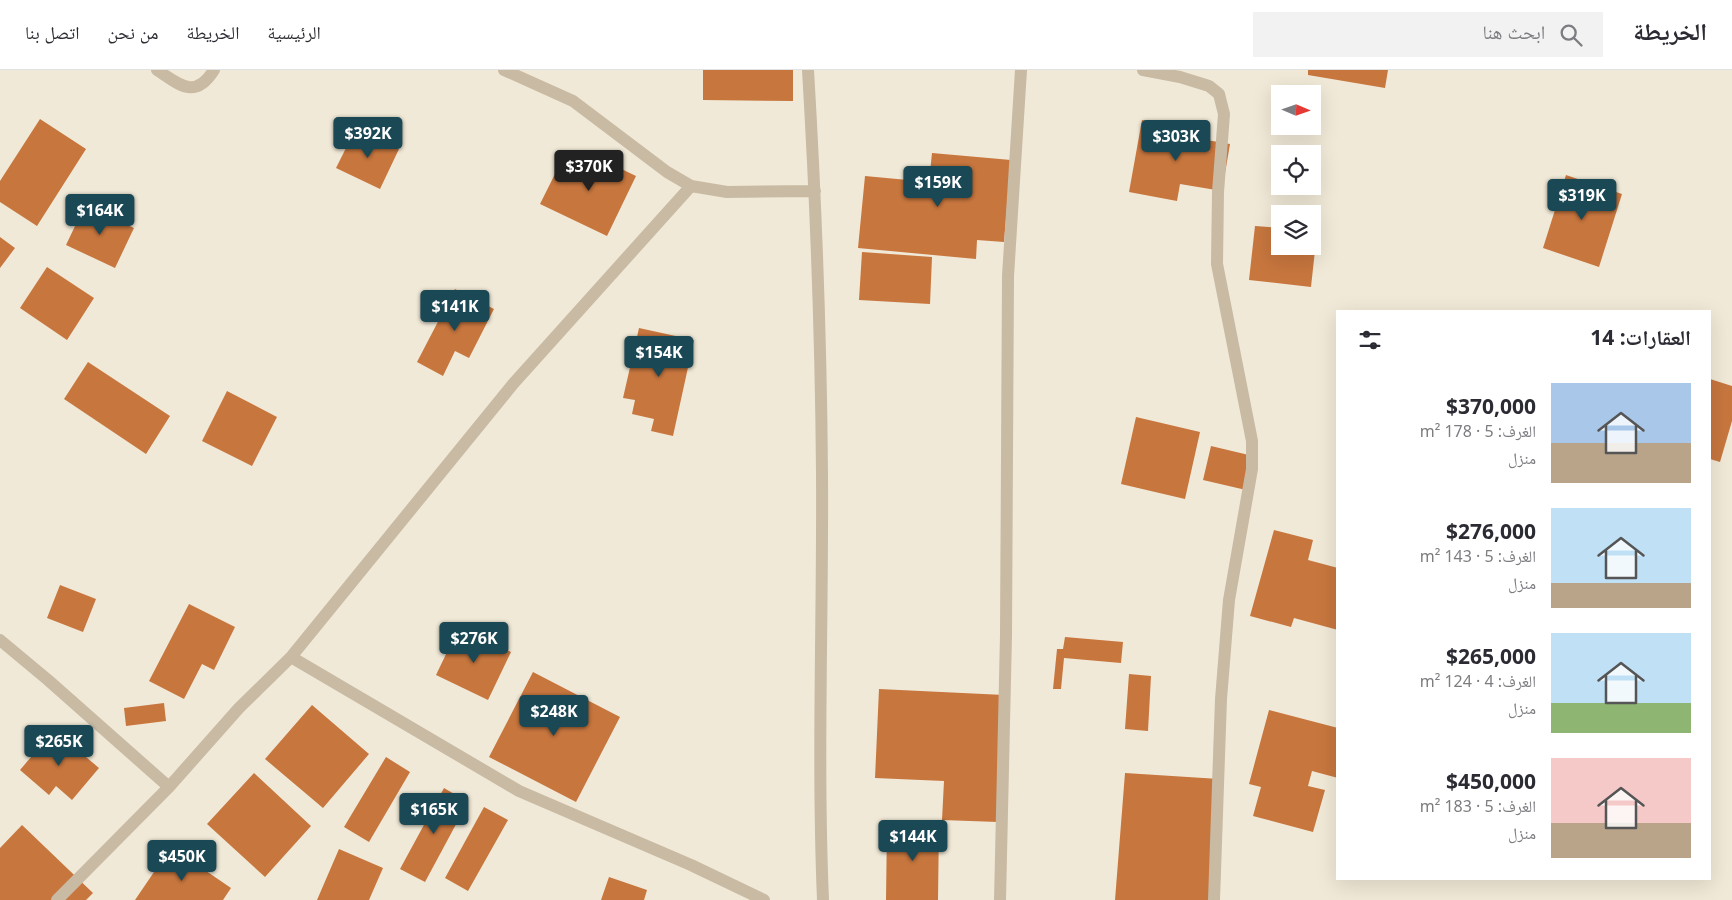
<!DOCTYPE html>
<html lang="ar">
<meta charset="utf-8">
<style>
:root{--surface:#fff;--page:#f2f2f3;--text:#2b2b33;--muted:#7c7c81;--line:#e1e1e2;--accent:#1b4855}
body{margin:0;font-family:"Noto Sans","Noto Naskh Arabic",sans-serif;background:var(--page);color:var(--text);direction:rtl;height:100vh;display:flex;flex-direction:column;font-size:19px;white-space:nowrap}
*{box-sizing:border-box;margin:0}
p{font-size:16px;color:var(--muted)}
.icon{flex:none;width:28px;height:28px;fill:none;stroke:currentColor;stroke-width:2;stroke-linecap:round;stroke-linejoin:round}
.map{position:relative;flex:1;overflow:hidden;direction:ltr}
.sheet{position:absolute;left:1336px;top:240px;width:375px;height:570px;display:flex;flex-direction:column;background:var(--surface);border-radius:0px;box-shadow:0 5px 20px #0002;direction:rtl}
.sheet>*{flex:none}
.needle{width:32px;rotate:92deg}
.controls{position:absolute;left:1271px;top:15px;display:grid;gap:10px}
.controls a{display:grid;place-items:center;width:50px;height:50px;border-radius:0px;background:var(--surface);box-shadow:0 5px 20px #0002;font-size:25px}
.price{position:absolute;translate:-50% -42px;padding:0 11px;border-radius:5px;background:var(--accent);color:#fff;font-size:16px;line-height:32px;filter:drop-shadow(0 1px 2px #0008)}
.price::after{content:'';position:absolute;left:50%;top:30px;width:15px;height:11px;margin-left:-8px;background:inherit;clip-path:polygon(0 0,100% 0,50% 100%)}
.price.current{background:#222;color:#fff}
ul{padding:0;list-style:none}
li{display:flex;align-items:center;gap:15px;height:125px;padding:0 20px}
li span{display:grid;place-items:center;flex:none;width:140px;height:100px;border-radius:0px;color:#555}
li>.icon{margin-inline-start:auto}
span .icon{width:60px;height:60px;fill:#fffc;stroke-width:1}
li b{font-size:21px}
h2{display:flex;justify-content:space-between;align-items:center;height:60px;padding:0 20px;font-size:21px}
header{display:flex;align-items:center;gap:30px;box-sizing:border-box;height:70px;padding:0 25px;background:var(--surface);border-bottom:1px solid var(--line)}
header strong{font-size:24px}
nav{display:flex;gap:28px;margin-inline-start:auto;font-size:18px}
.search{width:350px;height:45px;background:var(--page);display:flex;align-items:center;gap:12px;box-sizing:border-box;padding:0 18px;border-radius:0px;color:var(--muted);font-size:19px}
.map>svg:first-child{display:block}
.building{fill:#c7763e}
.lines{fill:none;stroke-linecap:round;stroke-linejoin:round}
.street{stroke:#c9baa3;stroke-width:12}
</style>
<header>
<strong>الخريطة</strong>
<div class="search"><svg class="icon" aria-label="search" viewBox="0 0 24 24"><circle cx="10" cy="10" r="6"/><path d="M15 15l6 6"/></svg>ابحث هنا</div>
<nav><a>الرئيسية</a><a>الخريطة</a><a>من نحن</a><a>اتصل بنا</a></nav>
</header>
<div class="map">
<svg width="1732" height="830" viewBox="0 0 1732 830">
<rect width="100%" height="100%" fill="#f1e9d7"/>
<!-- building -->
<path class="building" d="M703 0H793V31L703 30Z
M1308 0H1388L1385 18 1308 5Z
M40 49 86 79 37 156 0 132V111Z
M1142 50 1191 59 1189 67 1230 74 1222 121 1180 114 1177 131 1129 122Z
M356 58 399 79 380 119 336 98Z
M582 80 636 106 607 166 540 134 561 92 574 98Z
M932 83 1011 90 1004 172 977 170 976 189 858 178 865 106 929 112Z
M1566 105 1622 124 1599 197 1543 178Z
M85 135 134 158 115 198 66 175Z
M1255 156 1280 158V176H1312V162H1317L1311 217 1249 210Z
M0 167 15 178 0 198Z
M862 182 932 187 930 234 859 230Z
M47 197 94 228 67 270 20 238Z
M455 219 494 239 469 288 455 281 443 306 417 292Z
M639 258 694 270 673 366 651 361 654 349 632 344 635 330 623 328Z
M88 292 170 346 146 384 64 329Z
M1710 309 1732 316V351L1720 392 1710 389Z
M227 321 277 347 252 396 202 371Z
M1136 347 1200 362 1185 429 1121 414Z
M1211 376 1253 386 1246 420 1203 410Z
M1274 460 1313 470 1308 490 1338 498V560L1294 548 1291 557 1250 546Z
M60 515 96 529 83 562 47 548Z
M189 534 235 557 214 600 202 594 184 629 149 611Z
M459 557 511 582 488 630 436 605Z
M1065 567 1123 572 1121 593 1064 588 1061 619H1053L1057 579H1063Z
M533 602 620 647 576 732 489 687Z
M1129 604 1151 606 1148 661 1125 659Z
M879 619 1004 625 998 752 942 750 944 711 875 708Z
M164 633 166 651 126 656 124 638Z
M312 635 369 684 323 738 265 689Z
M1269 640 1338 658V708L1312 701 1308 716 1325 720 1313 762 1253 746 1261 717 1249 714Z
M54 660 99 698 72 730 56 716 49 725 20 700Z
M386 687 410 702 369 772 344 757Z
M254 703 311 756 265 807 207 754Z
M1125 703 1219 709 1211 830H1115Z
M444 718 468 732 425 812 400 799Z
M484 737 508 750 468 821 445 808Z
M887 753H939L938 830H886Z
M22 755 93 823 86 830H0V778Z
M171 777 231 818 223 830H135Z
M339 779 383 798 369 830H317Z
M609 807 647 820 644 830H601Z"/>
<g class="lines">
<!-- street -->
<path class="street" d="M157 0C180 15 195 30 214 0
M504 0 573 31 667 102 691 116 727 122 815 121
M808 0C816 135 821 270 822 404 823 546 817 688 823 830
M1143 0 1180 7 1209 16 1219 24 1224 44 1218 122 1217 194 1252 371V399L1229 530 1221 629 1214 830
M0 570 48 610 169 717
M291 587 519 721 691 795 764 830
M57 830 169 717 239 638 291 587 513 314 691 116
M1000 830 1006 565 1008 206 1021 0"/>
</g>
</svg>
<div class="controls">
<a><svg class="needle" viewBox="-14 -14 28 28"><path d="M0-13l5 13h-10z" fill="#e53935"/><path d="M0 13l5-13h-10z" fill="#7c7c81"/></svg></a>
<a><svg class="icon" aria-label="locate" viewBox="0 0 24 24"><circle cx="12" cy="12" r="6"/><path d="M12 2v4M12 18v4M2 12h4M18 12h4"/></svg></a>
<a><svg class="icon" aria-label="layers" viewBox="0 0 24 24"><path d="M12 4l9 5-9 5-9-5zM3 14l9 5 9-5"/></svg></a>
</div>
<b class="price" style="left:368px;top:89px">$392K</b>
<b class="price" style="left:1176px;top:92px">$303K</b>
<b class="price current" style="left:589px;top:122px">$370K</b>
<b class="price" style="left:938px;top:138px">$159K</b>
<b class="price" style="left:1582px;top:151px">$319K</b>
<b class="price" style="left:100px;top:166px">$164K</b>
<b class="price" style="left:455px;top:262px">$141K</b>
<b class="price" style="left:659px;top:308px">$154K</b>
<b class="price" style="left:474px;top:594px">$276K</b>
<b class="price" style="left:554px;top:667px">$248K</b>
<b class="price" style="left:59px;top:697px">$265K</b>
<b class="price" style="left:434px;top:765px">$165K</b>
<b class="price" style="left:913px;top:792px">$144K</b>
<b class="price" style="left:182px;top:812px">$450K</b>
<section class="sheet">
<h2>العقارات: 14<svg class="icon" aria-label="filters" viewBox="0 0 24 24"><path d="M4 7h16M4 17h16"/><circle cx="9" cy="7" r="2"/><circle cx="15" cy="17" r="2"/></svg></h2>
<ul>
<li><span style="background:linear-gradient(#a9c7e8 60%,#b9a48a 0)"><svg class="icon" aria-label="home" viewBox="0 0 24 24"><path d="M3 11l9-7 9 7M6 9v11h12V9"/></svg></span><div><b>$370,000</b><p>الغرف: 5 · 178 m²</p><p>منزل</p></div></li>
<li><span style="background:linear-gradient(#bfe0f5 75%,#b9a48a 0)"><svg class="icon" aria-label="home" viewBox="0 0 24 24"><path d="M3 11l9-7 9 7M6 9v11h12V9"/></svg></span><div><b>$276,000</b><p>الغرف: 5 · 143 m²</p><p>منزل</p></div></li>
<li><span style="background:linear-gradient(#bfe0f5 70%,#8fb573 0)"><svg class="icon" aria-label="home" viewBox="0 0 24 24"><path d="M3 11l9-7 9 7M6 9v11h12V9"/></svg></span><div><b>$265,000</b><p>الغرف: 4 · 124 m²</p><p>منزل</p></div></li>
<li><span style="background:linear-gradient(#f6c9c9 65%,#b9a48a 0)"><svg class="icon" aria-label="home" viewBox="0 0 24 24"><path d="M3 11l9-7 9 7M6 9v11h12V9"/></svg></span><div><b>$450,000</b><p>الغرف: 5 · 183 m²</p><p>منزل</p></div></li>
</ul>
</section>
</div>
